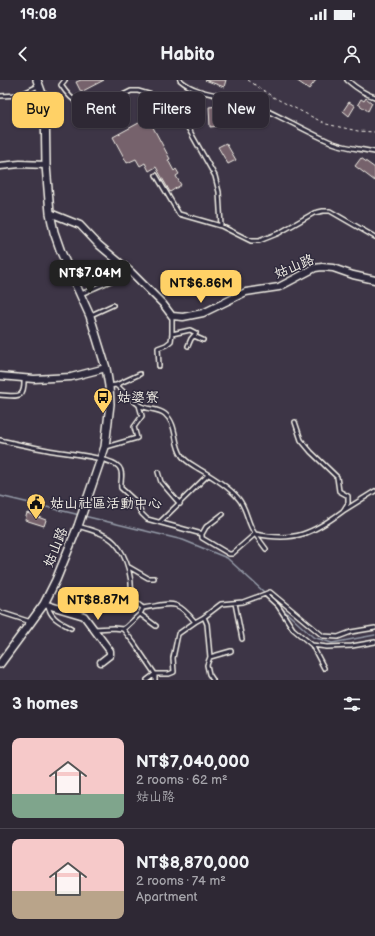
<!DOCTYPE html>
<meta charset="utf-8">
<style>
:root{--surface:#2e2834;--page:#3a3440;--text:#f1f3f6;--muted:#a7a6ac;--line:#49444f;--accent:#ffd166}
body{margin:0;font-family:"Balsamiq Sans","LXGW WenKai TC",sans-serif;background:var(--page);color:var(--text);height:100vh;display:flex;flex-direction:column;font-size:15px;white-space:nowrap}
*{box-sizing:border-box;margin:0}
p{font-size:13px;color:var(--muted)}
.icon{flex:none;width:22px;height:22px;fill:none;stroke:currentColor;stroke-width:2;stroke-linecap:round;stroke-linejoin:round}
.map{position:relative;height:600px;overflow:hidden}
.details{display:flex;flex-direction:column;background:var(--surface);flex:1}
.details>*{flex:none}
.guide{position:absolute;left:12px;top:12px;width:351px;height:36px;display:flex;gap:8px}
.price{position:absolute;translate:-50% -34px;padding:0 9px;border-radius:8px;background:var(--accent);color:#111;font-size:13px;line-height:26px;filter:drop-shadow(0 1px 2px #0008)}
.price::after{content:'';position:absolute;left:50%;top:24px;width:12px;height:9px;margin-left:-6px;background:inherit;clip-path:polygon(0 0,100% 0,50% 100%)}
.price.current{background:#222;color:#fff}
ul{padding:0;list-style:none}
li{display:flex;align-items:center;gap:12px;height:100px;padding:0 12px}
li+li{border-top:1px solid var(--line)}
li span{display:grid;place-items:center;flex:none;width:112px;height:80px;border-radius:8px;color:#555}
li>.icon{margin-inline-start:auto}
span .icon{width:48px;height:48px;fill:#fffc;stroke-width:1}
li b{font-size:17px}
h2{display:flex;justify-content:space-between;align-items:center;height:48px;padding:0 12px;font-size:17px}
.pill{padding:0 14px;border-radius:8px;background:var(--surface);box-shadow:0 1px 3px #0004,0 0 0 1px var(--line);font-size:14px;line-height:36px}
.pill.current{background:var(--accent);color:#111}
.status{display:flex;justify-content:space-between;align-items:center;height:28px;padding:0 20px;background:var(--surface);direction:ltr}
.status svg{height:11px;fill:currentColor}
header{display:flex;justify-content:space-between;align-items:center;height:52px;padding:0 12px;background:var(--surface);font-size:18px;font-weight:800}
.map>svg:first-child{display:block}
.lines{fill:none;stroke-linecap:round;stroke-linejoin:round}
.stream{stroke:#949aa7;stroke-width:1.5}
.building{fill:#76626c;stroke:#f4f1e8}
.service-casing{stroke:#f4f1e8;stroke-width:6}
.minor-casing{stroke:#f4f1e8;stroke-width:9}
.tertiary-casing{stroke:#f4f1e8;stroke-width:10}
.path{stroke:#f4f1e8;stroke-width:1;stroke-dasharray:3 3;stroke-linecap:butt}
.service{stroke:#2f2a3d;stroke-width:3}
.minor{stroke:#2f2a3d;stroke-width:6}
.tertiary{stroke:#2f2a3d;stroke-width:7}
.labels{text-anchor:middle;stroke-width:3;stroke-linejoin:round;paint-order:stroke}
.street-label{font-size:14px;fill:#f4f1e8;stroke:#2f2a3d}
.poi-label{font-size:14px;fill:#f4f1e8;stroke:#2f2a3d;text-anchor:start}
</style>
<div class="status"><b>19:08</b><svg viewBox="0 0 49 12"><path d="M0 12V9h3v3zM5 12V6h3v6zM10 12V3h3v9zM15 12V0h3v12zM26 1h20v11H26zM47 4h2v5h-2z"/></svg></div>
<header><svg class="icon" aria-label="back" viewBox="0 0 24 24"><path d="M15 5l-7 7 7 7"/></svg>Habito<svg class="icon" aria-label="person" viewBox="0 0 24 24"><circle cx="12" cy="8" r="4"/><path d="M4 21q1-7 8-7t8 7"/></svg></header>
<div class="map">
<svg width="375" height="600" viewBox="0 0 375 600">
<rect width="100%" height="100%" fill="#3d3546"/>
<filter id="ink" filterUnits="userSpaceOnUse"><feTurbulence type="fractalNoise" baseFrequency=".025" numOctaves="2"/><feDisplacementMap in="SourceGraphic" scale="8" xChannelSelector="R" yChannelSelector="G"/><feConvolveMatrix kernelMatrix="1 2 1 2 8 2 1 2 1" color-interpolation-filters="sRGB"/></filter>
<g filter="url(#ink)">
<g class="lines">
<!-- stream -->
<path class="stream" d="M0 416 80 435
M84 436 183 460 227 478 313 557 332 563 375 555"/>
</g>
<!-- building -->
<path class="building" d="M81 0H104L81 12 76 2Z
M205 0H226L224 7Z
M296 0H316L309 9Z
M366 18 372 23 368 31 358 24 361 19 364 21Z
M349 22 355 26 349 36 343 31Z
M219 26 220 46 210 47 209 27Z
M148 38 170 79 168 80 174 91 176 89 179 94 176 96 181 105 170 112 156 87 149 91 145 83 140 86 136 79 127 83 113 57Z
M226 63 236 80 228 84 218 67Z
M361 78 375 88V101L355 86Z
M27 433 46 440 44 446 25 440Z"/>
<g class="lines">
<!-- service casing -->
<g class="service-casing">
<path id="service" d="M65 0 61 5C74 25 83 27 106 29L123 15 131 11H138L162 18 178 30 215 96 219 112 221 146
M180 0C198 16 225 14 247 22 276 33 304 51 333 63 346 68 361 69 375 72
M347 0C355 7 364 14 375 17
M0 16 20 15 38 6
M156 95 179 134 221 146 251 161H259L279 153 314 133 323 131H330L375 157
M81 214 131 192
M91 235 113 225
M172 254 190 250 196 253 191 259 188 266
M194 256 203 260
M159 286 158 268 166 265 171 261 172 254V236
M116 305 140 294
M109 306 116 305C123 311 131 319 139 325 147 330 158 328 165 334 178 345 173 363 182 376 186 382 193 385 199 389 213 397 228 406 238 418 247 428 247 443 255 454 295 462 312 454 343 431
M0 315C18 316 25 320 24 298
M295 342 301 360 311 372 337 397 339 411 348 416V423L343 431 375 411
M0 360C16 364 32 367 48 370 62 373 111 377 119 387 124 393 120 401 121 408L134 420 142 434 147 439 202 454 206 447 223 434
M106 367 137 358 134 347 142 336 139 325
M158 392 161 402 180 424
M160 442 208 395
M78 446C90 450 106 453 115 463 128 477 133 501 131 519L143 528
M202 454V458L229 474H232L255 454 266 469
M129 487 148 498H154
M265 514 270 512 323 556 338 557 351 552 375 548
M235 523 242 559
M48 525C50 538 60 542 71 548
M0 532 31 542
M140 534 156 546
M204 537 221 524 243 522 265 514 278 526 293 549 312 565
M94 549 113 548 123 549 126 547 140 534 143 528C171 524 176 518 195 542L204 537 207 544 210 577 207 585 209 594 213 600
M123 549 134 563 155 594H169L174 592 173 578 178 554 195 542
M210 577 231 571
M324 588 312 565 327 567 352 566 375 562
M147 600 155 594V600"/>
</g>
<!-- minor casing -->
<g class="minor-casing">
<path id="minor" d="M0 86 20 84 46 85
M50 133 80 145 99 165 131 192 163 224 172 236 183 237 203 233 246 212 279 207 315 188 322 187 333 188 353 195 375 200
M0 296 34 299 71 297 106 288
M44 524 84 536 110 571V575L101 582"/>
</g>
<!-- tertiary casing -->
<g class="tertiary-casing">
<path id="tertiary" d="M0 584 31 542 44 524 56 500 78 446 105 367 110 324 109 306 106 288 90 236 61 172 54 152 50 133 46 85 45 22 37 0"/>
</g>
<!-- path -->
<path class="path" d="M248 0 273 17 326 44 358 51 375 52"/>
<!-- service -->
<use href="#service" class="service"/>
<!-- minor -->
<use href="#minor" class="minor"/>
<!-- tertiary -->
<use href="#tertiary" class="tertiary"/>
</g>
</g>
<!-- icons -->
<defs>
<g id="bus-pin" transform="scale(1)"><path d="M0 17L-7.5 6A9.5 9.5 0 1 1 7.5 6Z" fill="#ffd166" stroke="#2f2a3d"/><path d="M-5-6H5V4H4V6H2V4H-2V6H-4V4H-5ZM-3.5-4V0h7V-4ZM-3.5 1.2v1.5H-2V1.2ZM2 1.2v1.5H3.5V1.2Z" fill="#111"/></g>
<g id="civic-pin" transform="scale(1)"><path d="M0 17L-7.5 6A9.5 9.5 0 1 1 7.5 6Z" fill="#ffd166" stroke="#2f2a3d"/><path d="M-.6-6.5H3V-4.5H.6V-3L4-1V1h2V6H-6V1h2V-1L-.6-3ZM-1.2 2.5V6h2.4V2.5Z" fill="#111"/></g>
</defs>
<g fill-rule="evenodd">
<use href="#bus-pin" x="103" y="317"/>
<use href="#civic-pin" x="36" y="423"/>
</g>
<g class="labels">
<!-- street labels -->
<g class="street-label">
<text transform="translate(294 186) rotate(-22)" y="5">姑山路</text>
<text transform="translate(55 467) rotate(-68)" y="5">姑山路</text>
</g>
<!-- poi labels -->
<g class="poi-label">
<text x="117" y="322">姑婆寮</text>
<text x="50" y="428">姑山社區活動中心</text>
</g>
</g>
</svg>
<b class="price current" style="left:90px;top:214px">NT$7.04M</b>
<b class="price" style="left:201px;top:224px">NT$6.86M</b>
<b class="price" style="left:98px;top:541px">NT$8.87M</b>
<div class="guide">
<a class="pill current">Buy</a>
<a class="pill">Rent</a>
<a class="pill">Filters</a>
<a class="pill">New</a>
</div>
</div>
<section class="details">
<h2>3 homes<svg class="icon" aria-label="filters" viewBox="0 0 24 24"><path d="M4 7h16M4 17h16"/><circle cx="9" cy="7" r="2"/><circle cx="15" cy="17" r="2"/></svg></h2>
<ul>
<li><span style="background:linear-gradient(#f6c9c9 70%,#7fa58c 0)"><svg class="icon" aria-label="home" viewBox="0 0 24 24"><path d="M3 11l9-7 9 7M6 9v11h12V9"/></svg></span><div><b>NT$7,040,000</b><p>2 rooms · 62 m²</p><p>姑山路</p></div></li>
<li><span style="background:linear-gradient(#f6c9c9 65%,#b9a48a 0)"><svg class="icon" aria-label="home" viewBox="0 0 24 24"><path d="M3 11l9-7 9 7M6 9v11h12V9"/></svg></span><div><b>NT$8,870,000</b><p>2 rooms · 74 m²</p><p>Apartment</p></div></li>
</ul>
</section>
